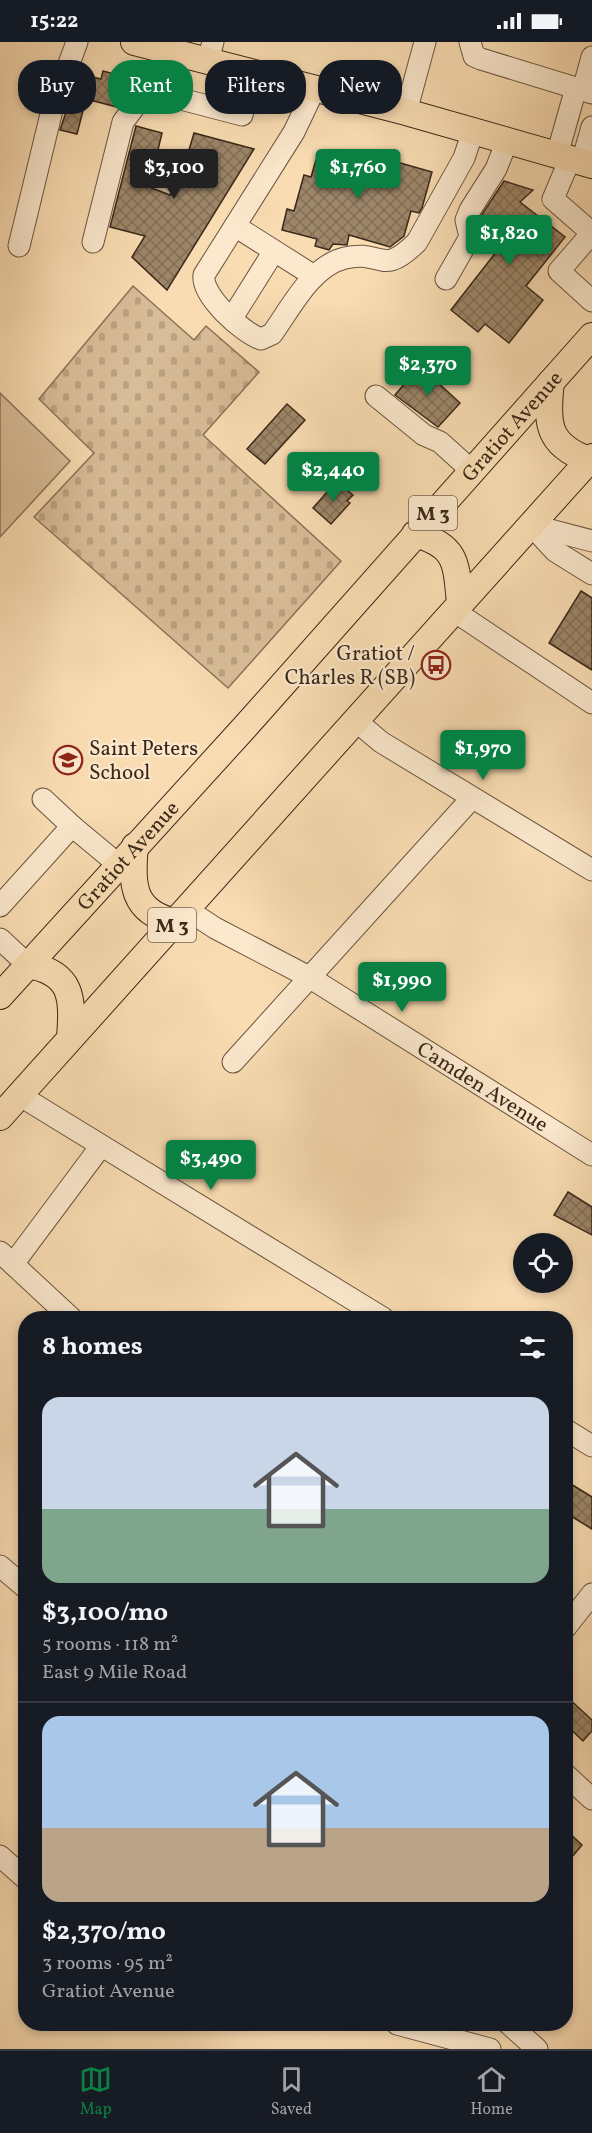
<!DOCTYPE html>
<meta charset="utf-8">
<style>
:root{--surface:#171b24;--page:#20242c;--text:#f1f3f6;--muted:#9ea1a6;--line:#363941;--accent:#0b8043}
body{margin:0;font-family:Vollkorn,serif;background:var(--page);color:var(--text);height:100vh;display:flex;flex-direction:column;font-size:22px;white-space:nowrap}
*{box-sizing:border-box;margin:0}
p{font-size:20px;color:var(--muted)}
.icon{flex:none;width:33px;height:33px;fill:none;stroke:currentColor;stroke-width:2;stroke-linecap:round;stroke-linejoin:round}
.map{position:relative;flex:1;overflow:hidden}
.drawer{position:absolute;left:18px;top:1269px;width:555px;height:720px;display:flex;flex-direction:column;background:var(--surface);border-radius:24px;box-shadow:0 3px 9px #0003}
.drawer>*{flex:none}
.guide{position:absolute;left:18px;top:18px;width:556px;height:54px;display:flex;gap:12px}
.controls{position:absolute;left:513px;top:1191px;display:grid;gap:12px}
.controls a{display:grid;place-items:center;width:60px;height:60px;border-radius:50%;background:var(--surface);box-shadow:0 3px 9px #0003;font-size:30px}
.price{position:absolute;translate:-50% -51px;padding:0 14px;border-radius:6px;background:var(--accent);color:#fff;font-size:20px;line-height:39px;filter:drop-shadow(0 2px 3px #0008)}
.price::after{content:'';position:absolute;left:50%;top:36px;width:18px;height:14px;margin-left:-9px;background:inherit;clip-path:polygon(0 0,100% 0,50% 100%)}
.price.active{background:#222;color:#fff}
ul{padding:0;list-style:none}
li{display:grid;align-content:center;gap:12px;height:318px;padding:0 24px}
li+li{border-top:2px solid var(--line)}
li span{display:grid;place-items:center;height:186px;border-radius:18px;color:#555}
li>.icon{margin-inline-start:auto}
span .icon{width:108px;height:108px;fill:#fffc;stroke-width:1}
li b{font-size:26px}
h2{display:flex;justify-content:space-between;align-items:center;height:72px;padding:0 24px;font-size:26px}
.chip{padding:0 21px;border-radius:24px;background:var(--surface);box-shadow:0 3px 9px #0003;font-size:21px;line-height:54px}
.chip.active{background:var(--accent);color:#fff}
.status{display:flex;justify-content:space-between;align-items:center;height:42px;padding:0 30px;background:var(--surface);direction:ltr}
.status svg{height:16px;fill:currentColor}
.tab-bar{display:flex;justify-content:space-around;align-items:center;height:84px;border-top:2px solid var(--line);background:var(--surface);font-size:16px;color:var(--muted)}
.tab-bar a{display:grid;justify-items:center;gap:3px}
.tab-bar .active{color:var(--accent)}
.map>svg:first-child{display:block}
.green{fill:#d9bd98;stroke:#8a7258;stroke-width:1.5}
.cemetery{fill:url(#cemetery-stones);stroke:#8a7258;stroke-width:1.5}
.building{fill:url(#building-cross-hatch);stroke:#3a2819;stroke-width:1.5}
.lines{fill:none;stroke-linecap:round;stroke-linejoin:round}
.minor-casing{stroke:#6a553f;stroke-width:23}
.major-casing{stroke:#3a2819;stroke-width:28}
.minor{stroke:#fbe8cd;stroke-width:21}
.major{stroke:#f9dcb2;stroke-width:26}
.labels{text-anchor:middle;stroke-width:4.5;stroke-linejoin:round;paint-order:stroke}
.shield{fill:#fbe8cd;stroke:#74624f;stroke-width:1.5}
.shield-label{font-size:20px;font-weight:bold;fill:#3a2819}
.street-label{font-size:21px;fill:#3a2819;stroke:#fbe8cd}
.poi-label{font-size:21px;fill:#3a2819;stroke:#fbe8cd;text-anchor:end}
</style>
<div class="status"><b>15:22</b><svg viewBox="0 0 49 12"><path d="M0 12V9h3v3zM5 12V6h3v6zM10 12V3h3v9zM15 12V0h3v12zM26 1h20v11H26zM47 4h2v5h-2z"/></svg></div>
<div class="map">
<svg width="592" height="2007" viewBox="0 0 592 2007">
<defs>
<pattern id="cemetery-stones" width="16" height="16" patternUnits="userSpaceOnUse" patternTransform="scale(1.5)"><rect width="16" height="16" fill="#d9bd98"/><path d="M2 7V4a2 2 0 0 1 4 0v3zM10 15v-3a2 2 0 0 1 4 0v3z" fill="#bba282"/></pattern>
<pattern id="building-cross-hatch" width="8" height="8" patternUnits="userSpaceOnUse" patternTransform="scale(1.5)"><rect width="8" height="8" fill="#9d8669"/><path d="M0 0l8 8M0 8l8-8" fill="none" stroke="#816e56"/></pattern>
</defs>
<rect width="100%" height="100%" fill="#f9dcb2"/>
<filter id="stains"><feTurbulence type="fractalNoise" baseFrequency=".00333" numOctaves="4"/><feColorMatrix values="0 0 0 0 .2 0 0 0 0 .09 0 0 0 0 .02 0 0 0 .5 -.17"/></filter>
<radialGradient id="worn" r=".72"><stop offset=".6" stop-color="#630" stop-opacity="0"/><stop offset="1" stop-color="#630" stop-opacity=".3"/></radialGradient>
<!-- green -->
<path class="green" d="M0 351 70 419 0 495Z"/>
<!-- cemetery -->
<path class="cemetery" d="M133 244 194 298 206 284 259 330 203 393 341 519 228 646 34 475 94 411 39 357Z"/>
<!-- building -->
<path class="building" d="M103 29 125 35 117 65 86 57 77 92 60 88 79 32 101 37Z
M136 84 162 91 149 145 170 153 182 132 194 91 254 107 167 248 132 215 145 194 110 185Z
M355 108 432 130 422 166 419 171 411 169 404 194 390 205 349 193 347 203 333 202 329 208 315 204 317 197 282 188 287 167 294 169 304 133 311 135 316 118 325 120 328 110 353 116Z
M504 139 533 148 520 160 565 195 526 244 543 258 509 301 485 282 478 290 451 268 500 205 497 203 501 197 480 181 483 176 481 174Z
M420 324 460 361 438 385 395 353Z
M287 362 305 378 265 422 247 407Z
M336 440 353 453 347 459 350 461 331 482 313 466Z
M581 549 592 556V628L549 601Z
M568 1150 592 1165V1193L554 1173Z
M566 1439 592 1455V1487L566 1471Z
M566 1654 592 1678V1689L583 1699 566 1683Z
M566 1788 582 1803 566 1822Z"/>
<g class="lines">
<!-- minor casing -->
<g class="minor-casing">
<g id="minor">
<path d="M470 0 474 14 481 17 592 51"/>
<path d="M208 18 213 0"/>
<path d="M315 46 294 90 204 233C201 254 243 291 261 297L272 292C291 266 311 224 345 216 382 207 381 236 417 200L464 116 473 89"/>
<path d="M583 48 592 15"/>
<path d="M158 51 167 8"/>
<path d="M406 70 425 0"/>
<path d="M557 113 576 46"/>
<path d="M570 117 553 157 592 191 559 229 592 259"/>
<path d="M582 120 592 85"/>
<path d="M235 184 314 234"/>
<path d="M93 200 123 80 144 52 158 51 242 73 253 30"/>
<path d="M19 204 52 68 77 0"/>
<path d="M446 237 470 195 466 178 470 168 496 127 507 99"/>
<path d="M232 276 274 209"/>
<path d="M376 354 424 393 440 400 471 428"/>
<path d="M531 483 555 509 592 532"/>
<path d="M531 483 592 499"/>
<path d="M454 569 592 661"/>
<path d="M355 678 381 700 592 828"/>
<path d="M43 757 72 784"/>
<path d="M0 864 72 784 119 823"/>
<path id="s1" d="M186 867 215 886 309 935 592 1113"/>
<path d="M0 897 28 923"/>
<path d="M233 1020 472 756"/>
<path d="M19 1053 383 1276"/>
<path d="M0 1210 71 1276"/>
<path d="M13 1222 101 1104"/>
<path d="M566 1388 592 1404"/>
<path d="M0 1524 26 1546"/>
<path d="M566 1585 592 1552"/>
<path d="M566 1733 592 1757"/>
<path d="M0 1814 26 1837"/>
<path d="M397 1982 490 2007"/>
<path d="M509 1982 537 2007"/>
</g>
</g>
<!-- major casing -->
<g class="major-casing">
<g id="major">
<path d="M134 0 406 70 592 123"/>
<path d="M551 340C546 381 547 403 589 418"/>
<path d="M415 492C458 504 456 522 460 561"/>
<path d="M135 804C131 842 132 870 175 880"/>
<path d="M28 923C73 931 73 956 70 996"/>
<path id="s2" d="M0 954 244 686 592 294"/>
<path d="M0 1075 592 415"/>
</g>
</g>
<!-- minor -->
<use href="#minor" class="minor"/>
<!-- major -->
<use href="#major" class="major"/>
</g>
<!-- icons -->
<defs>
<g id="bus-ring" transform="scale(1.5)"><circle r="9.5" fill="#fbe8cd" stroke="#8f2418" stroke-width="1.5"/><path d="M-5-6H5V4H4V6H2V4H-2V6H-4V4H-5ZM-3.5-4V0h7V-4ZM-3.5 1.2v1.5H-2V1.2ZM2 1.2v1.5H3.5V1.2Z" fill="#8f2418"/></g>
<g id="school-ring" transform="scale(1.5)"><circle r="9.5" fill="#fbe8cd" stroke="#8f2418" stroke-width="1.5"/><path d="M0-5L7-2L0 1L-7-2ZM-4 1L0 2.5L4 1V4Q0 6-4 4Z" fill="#8f2418"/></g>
</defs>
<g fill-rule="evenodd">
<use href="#bus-ring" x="436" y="623"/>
<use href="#school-ring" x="68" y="718"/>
</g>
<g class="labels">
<!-- shield labels -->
<g class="shield">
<rect x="409" y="454" width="48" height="34" rx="4.5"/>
<rect x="148" y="866" width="48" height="34" rx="4.5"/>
</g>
<g class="shield-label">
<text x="433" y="478">M 3</text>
<text x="172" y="890">M 3</text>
</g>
<!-- street labels -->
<g class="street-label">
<text dy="7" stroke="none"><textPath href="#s2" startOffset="766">Gratiot Avenue</textPath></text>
<text dy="7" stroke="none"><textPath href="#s2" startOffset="190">Gratiot Avenue</textPath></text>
<text dy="7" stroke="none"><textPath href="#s1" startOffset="346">Camden Avenue</textPath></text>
</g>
<!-- poi labels -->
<g class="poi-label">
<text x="415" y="618">Gratiot /<tspan x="415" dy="24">Charles R (SB)</tspan></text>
<text x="89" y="713" text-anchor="start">Saint Peters<tspan x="89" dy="24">School</tspan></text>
</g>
</g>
<rect width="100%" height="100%" filter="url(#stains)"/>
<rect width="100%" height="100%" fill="url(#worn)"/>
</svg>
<div class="controls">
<a><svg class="icon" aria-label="locate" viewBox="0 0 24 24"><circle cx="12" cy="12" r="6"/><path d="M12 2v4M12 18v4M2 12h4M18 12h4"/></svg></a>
</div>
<b class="price active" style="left:174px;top:158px">$3,100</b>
<b class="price" style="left:358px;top:158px">$1,760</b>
<b class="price" style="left:509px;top:224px">$1,820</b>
<b class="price" style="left:428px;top:355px">$2,370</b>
<b class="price" style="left:333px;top:461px">$2,440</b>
<b class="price" style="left:483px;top:739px">$1,970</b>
<b class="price" style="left:402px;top:971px">$1,990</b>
<b class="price" style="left:211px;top:1149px">$3,490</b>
<div class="guide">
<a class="chip">Buy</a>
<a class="chip active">Rent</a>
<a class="chip">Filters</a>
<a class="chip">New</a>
</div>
<section class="drawer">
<h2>8 homes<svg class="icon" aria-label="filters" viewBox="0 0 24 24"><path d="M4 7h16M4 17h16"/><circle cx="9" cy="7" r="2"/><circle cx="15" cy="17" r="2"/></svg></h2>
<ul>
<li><span style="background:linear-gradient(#c9d6e8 60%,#7fa58c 0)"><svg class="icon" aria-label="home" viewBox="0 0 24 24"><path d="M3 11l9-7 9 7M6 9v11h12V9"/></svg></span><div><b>$3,100/mo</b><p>5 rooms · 118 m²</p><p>East 9 Mile Road</p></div></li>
<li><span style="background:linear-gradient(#a9c7e8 60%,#b9a48a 0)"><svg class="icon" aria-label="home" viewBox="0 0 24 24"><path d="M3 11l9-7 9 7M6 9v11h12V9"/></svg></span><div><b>$2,370/mo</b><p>3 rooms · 95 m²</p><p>Gratiot Avenue</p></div></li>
</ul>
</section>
</div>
<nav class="tab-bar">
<a class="active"><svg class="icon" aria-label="map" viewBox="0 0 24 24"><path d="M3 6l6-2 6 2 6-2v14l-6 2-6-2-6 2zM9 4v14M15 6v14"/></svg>Map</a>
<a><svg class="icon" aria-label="saved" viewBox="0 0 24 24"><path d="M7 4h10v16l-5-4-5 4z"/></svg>Saved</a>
<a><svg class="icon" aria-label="home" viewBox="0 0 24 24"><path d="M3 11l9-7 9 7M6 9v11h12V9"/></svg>Home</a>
</nav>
